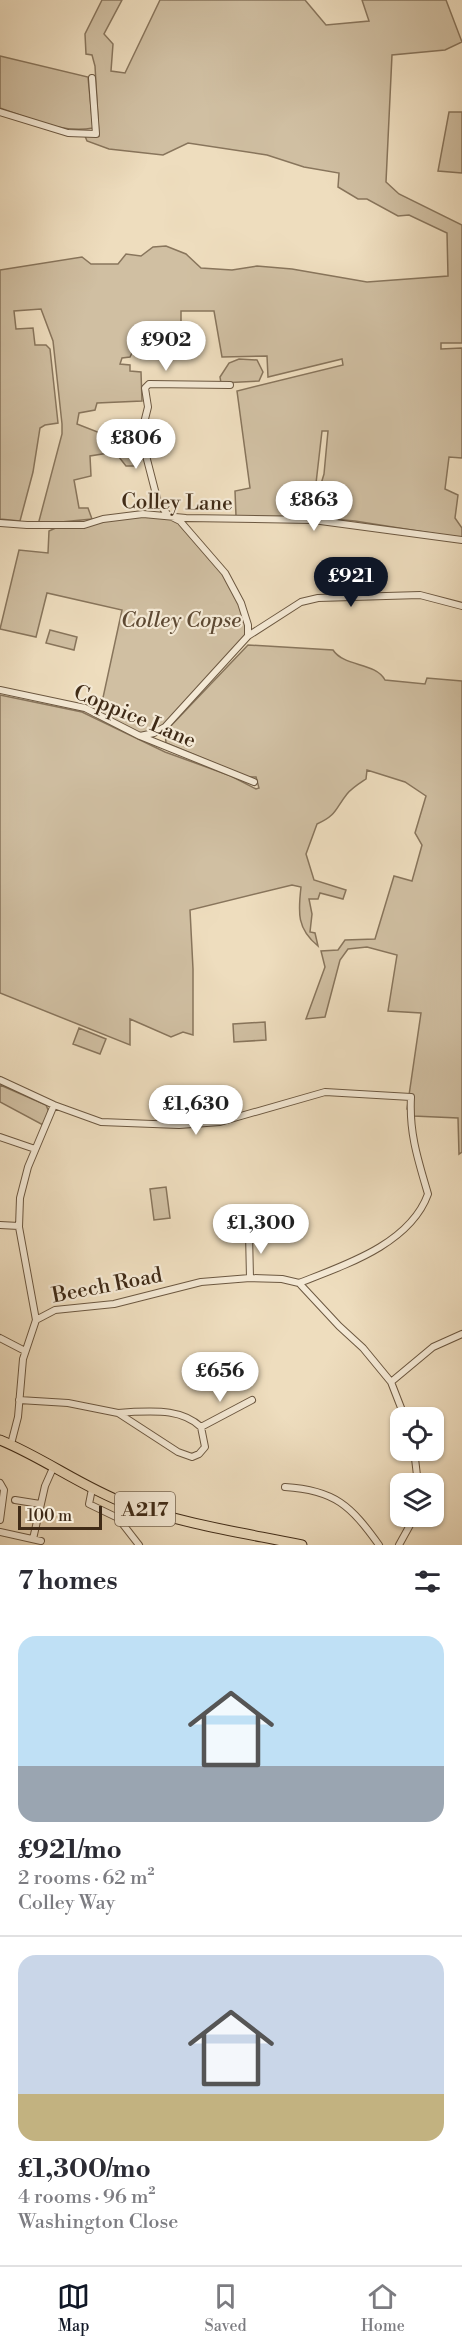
<!DOCTYPE html>
<meta charset="utf-8">
<style>
:root{--surface:#fff;--page:#f2f2f3;--text:#2b2b33;--muted:#7c7c81;--line:#e1e1e2;--accent:#111827}
body{margin:0;font-family:"Libre Bodoni",serif;background:var(--page);color:var(--text);height:100vh;display:flex;flex-direction:column;font-size:22px;white-space:nowrap}
*{box-sizing:border-box;margin:0}
p{font-size:20px;color:var(--muted)}
.icon{flex:none;width:33px;height:33px;fill:none;stroke:currentColor;stroke-width:2;stroke-linecap:round;stroke-linejoin:round}
.map{position:relative;height:1545px;overflow:hidden}
.details{display:flex;flex-direction:column;background:var(--surface);flex:1}
.details>*{flex:none}
.tools{position:absolute;left:390px;top:1407px;display:grid;gap:12px}
.tools a{display:grid;place-items:center;width:54px;height:54px;border-radius:12px;background:var(--surface);box-shadow:0 2px 4px #0004;font-size:30px}
.scale{position:absolute;left:18px;bottom:15px;width:84px;box-sizing:border-box;padding-left:6px;border:3px solid #402b17;border-top:0;font-size:16px;line-height:21px;white-space:nowrap;color:#402b17;-webkit-text-stroke:4px #f4e9d5;paint-order:stroke}
.price{position:absolute;translate:-50% -51px;padding:0 14px;border-radius:21px;background:#fff;color:#222;font-size:20px;line-height:39px;filter:drop-shadow(0 2px 3px #0008)}
.price::after{content:'';position:absolute;left:50%;top:36px;width:18px;height:14px;margin-left:-9px;background:inherit;clip-path:polygon(0 0,100% 0,50% 100%)}
.price.selected{background:var(--accent);color:#fff}
ul{padding:0;list-style:none}
li{display:grid;align-content:center;gap:12px;height:318px;padding:0 18px}
li+li{border-top:2px solid var(--line)}
li span{display:grid;place-items:center;height:186px;border-radius:18px;color:#555}
li>.icon{margin-inline-start:auto}
span .icon{width:108px;height:108px;fill:#fffc;stroke-width:1}
li b{font-size:26px}
h2{display:flex;justify-content:space-between;align-items:center;height:72px;padding:0 18px;font-size:26px}
.dock{display:flex;justify-content:space-around;align-items:center;height:84px;border-top:2px solid var(--line);background:var(--surface);font-size:16px;color:var(--muted)}
.dock a{display:grid;justify-items:center;gap:3px}
.dock .selected{color:var(--accent)}
.map>svg:first-child{display:block}
.green{fill:#d0bfa2;stroke:#88755c;stroke-width:1.5}
.lines{fill:none;stroke-linecap:round;stroke-linejoin:round}
.street-casing{stroke:#6c5841;stroke-width:8}
.primary-casing{stroke:#402b17;stroke-width:11}
.street{stroke:#f4e9d5;stroke-width:6}
.primary{stroke:#eeddbe;stroke-width:9}
.labels{text-anchor:middle;stroke-width:4.5;stroke-linejoin:round;paint-order:stroke}
.shield{fill:#f4e9d5;stroke:#766450;stroke-width:1.5}
.shield-label{font-size:20px;font-weight:bold;fill:#402b17}
.street-label{font-size:21px;fill:#402b17;stroke:#f4e9d5}
.park-label{font-size:21px;font-style:italic;fill:#5d4933;stroke:#f4e9d5}
</style>
<div class="map">
<svg width="462" height="1545" viewBox="0 0 462 1545">
<rect width="100%" height="100%" fill="#eeddbe"/>
<filter id="stains"><feTurbulence type="fractalNoise" baseFrequency=".00333" numOctaves="4"/><feColorMatrix values="0 0 0 0 .2 0 0 0 0 .09 0 0 0 0 .02 0 0 0 .5 -.17"/></filter>
<radialGradient id="worn" r=".72"><stop offset=".6" stop-color="#630" stop-opacity="0"/><stop offset="1" stop-color="#630" stop-opacity=".3"/></radialGradient>
<!-- green -->
<path class="green" d="M102 0H122L104 34 113 44 111 71 125 73 160 0H305L326 25 369 21 362 0H446L462 42 445 50 392 55 386 182 399 194 462 225V343H441V349L462 348V458L449 457 445 489 458 495 455 518 462 528V538L355 521 311 517 324 474 328 431H322L315 492 302 517 236 516 235 491 250 488 237 391 343 365 342 359 268 377 267 356 222 357 214 311H181V359H159L133 351 130 357 122 358 120 364 130 365V371L141 372 142 401 97 403 95 410 79 413 77 424 105 435 118 429 123 435 140 436 142 459 137 466H126L115 452 90 456 91 476 74 480 79 508H88L92 519 40 524 39 521 62 434V424L53 341 41 309 14 311 16 329 33 328 35 345H46L50 349 58 423 45 425 40 428 33 472 20 521 0 519V270L82 257 91 264H118L126 254 141 256 153 247 166 246 186 254 201 268 232 270 257 266 292 269 367 282 448 276 447 233 409 215 398 216 367 199H358L338 187 339 173 304 167 267 155 188 143 163 155 109 149 87 141 85 136H99L95 66 92 55 86 54 85 34Z
M0 56 88 77 93 128C61 134 30 118 0 108Z
M449 112H462V173L438 171Z
M239 359 257 360 263 372 259 381 221 383 220 377 229 363Z
M143 514 180 521 209 552 241 603 248 636 165 727 140 736 99 716 122 610 47 593 36 637 0 629 19 550 48 553 49 531 60 526Z
M50 630 77 637 74 650 46 643Z
M248 645 333 650C344 667 375 662 385 680L425 684 427 678 462 681V1152L459 1154 458 1118 413 1116 407 1109 421 1013 388 1011 397 955 367 947 348 949 340 960 325 1017 306 1019 325 967 321 951 338 950 345 940 375 939 394 876 412 881 422 845 415 833 426 796 405 782 367 770 366 779C360 783 352 788 347 794 335 809 337 815 317 824L306 854 314 880 346 890 343 899 320 893 318 899H309L312 914 310 932 315 933 318 946C297 929 298 913 301 887L292 885 190 910 193 969V1035L183 1032 171 1037 130 1019V1045L0 993V695L82 712 165 752 231 776 256 789 259 788 256 777H248L166 743 165 732Z
M265 1022 266 1040 234 1042 233 1024Z
M79 1028 106 1039 100 1054 73 1044Z
M0 1085 46 1105 49 1112 43 1125 0 1102Z
M166 1187 170 1218 154 1220 150 1189Z"/>
<g class="lines">
<!-- street casing -->
<g class="street-casing">
<path id="street" d="M0 112 68 133 96 134 92 78
M0 523 27 525H84L103 519 143 514 186 518 313 520 462 540
M248 636 301 602 318 598 420 595 462 606
M0 690 85 708 140 736 254 782
M140 736 154 733 165 727 248 636V625L241 603 225 573 180 521 168 515 158 502 143 444 142 431 148 407 145 388 149 384 230 385
M0 1080 54 1105 101 1122 179 1125 220 1122 325 1092 411 1097C409 1133 418 1160 428 1194 410 1244 345 1265 299 1283
M0 1137 35 1149
M0 1225 19 1226
M249 1233 250 1278
M36 1320 55 1310 114 1304 201 1282 250 1278 282 1279 299 1283 339 1326 363 1348 391 1382 405 1418
M0 1338 25 1351
M391 1382 433 1347 462 1334
M19 1400 68 1403 118 1413
M131 1412C155 1411 182 1409 201 1427L205 1447 199 1454 192 1457 178 1452 118 1413Z
M201 1427 252 1400
M11 1444 18 1417 23 1359 36 1320 19 1227 20 1198 28 1167 54 1105
M414 1450 418 1484
M0 1483 4 1490 0 1520
M285 1487C335 1490 351 1506 379 1545
M92 1489 89 1504 118 1518
M15 1500 40 1504
M127 1503 118 1518 139 1545
M0 1532 41 1541
M33 1539 45 1486 53 1468
M399 1545 415 1516"/>
</g>
<!-- primary casing -->
<g class="primary-casing">
<path id="primary" d="M0 1440C44 1458 82 1487 127 1504 184 1524 244 1533 302 1545"/>
</g>
<!-- street -->
<use href="#street" class="street"/>
<!-- primary -->
<use href="#primary" class="primary"/>
</g>
<g class="labels">
<!-- shield labels -->
<rect class="shield" x="115" y="1492" width="60" height="34" rx="4.5"/>
<g class="shield-label">
<text x="145" y="1516">A217</text>
</g>
<!-- street labels -->
<g class="street-label">
<text transform="translate(177 502) rotate(1)" y="7">Colley Lane</text>
<text transform="translate(135 716) rotate(23)" y="7">Coppice Lane</text>
<text transform="translate(107 1285) rotate(-11)" y="7">Beech Road</text>
</g>
<!-- park labels -->
<g class="park-label">
<text x="181" y="627">Colley Copse</text>
</g>
</g>
<rect width="100%" height="100%" filter="url(#stains)"/>
<rect width="100%" height="100%" fill="url(#worn)"/>
</svg>
<div class="tools">
<a><svg class="icon" aria-label="locate" viewBox="0 0 24 24"><circle cx="12" cy="12" r="6"/><path d="M12 2v4M12 18v4M2 12h4M18 12h4"/></svg></a>
<a><svg class="icon" aria-label="layers" viewBox="0 0 24 24"><path d="M12 4l9 5-9 5-9-5zM3 14l9 5 9-5"/></svg></a>
</div>
<div class="scale">100 m</div>
<b class="price" style="left:166px;top:372px">£902</b>
<b class="price" style="left:136px;top:470px">£806</b>
<b class="price" style="left:314px;top:532px">£863</b>
<b class="price selected" style="left:351px;top:608px">£921</b>
<b class="price" style="left:196px;top:1136px">£1,630</b>
<b class="price" style="left:261px;top:1255px">£1,300</b>
<b class="price" style="left:220px;top:1403px">£656</b>
</div>
<section class="details">
<h2>7 homes<svg class="icon" aria-label="filters" viewBox="0 0 24 24"><path d="M4 7h16M4 17h16"/><circle cx="9" cy="7" r="2"/><circle cx="15" cy="17" r="2"/></svg></h2>
<ul>
<li><span style="background:linear-gradient(#bfe0f5 70%,#9aa5b1 0)"><svg class="icon" aria-label="home" viewBox="0 0 24 24"><path d="M3 11l9-7 9 7M6 9v11h12V9"/></svg></span><div><b>£921/mo</b><p>2 rooms · 62 m²</p><p>Colley Way</p></div></li>
<li><span style="background:linear-gradient(#c9d6e8 75%,#c2b280 0)"><svg class="icon" aria-label="home" viewBox="0 0 24 24"><path d="M3 11l9-7 9 7M6 9v11h12V9"/></svg></span><div><b>£1,300/mo</b><p>4 rooms · 96 m²</p><p>Washington Close</p></div></li>
</ul>
</section>
<nav class="dock">
<a class="selected"><svg class="icon" aria-label="map" viewBox="0 0 24 24"><path d="M3 6l6-2 6 2 6-2v14l-6 2-6-2-6 2zM9 4v14M15 6v14"/></svg>Map</a>
<a><svg class="icon" aria-label="saved" viewBox="0 0 24 24"><path d="M7 4h10v16l-5-4-5 4z"/></svg>Saved</a>
<a><svg class="icon" aria-label="home" viewBox="0 0 24 24"><path d="M3 11l9-7 9 7M6 9v11h12V9"/></svg>Home</a>
</nav>
